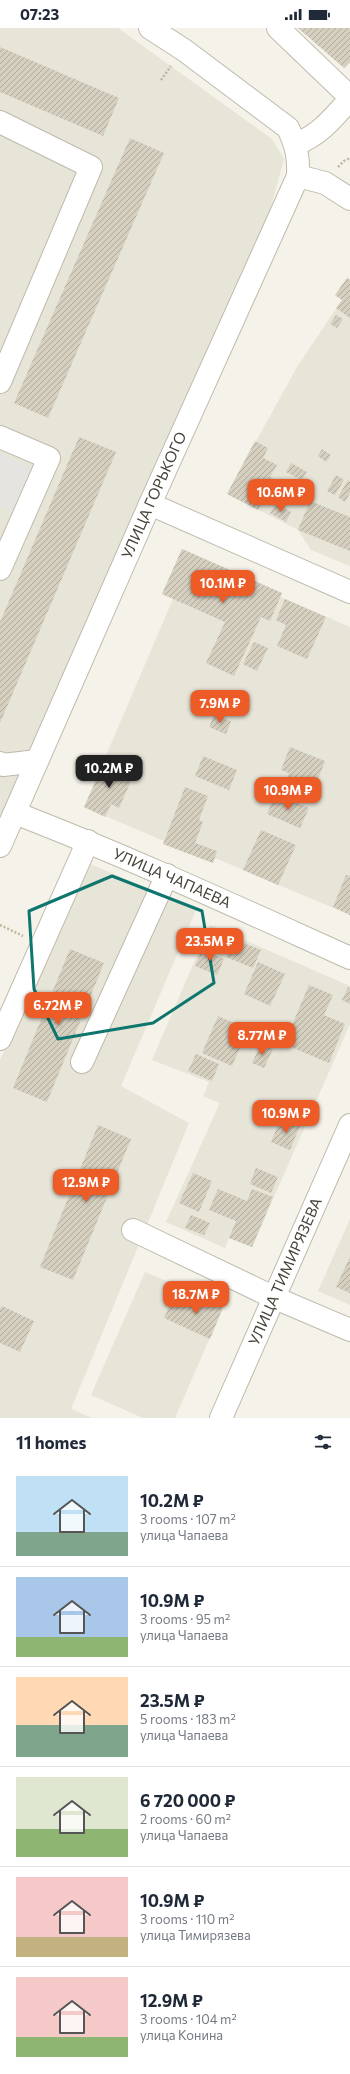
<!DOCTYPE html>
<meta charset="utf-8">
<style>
:root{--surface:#fff;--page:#f6f6f7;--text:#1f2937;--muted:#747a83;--line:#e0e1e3;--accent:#ed5b27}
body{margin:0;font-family:Commissioner,sans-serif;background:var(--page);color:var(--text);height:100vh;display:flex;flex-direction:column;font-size:15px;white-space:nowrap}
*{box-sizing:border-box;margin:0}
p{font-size:13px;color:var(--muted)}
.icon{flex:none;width:22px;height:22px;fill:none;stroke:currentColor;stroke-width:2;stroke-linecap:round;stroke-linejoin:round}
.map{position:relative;height:1390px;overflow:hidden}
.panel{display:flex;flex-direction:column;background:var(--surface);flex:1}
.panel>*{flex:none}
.price{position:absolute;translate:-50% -34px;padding:0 9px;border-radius:8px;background:var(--accent);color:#fff;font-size:13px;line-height:26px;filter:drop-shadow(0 1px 2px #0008)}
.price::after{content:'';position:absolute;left:50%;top:24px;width:12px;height:9px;margin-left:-6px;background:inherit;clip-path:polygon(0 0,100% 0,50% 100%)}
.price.on{background:#222;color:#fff}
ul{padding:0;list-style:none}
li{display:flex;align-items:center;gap:12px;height:100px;padding:0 16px}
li+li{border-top:1px solid var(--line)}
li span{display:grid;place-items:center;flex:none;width:112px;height:80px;border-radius:0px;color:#555}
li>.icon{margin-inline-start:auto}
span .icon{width:48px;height:48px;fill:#fffc;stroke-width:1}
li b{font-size:17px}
h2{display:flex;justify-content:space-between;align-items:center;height:48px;padding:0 16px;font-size:17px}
.status{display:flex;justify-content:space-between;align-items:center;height:28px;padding:0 20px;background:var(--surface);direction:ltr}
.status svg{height:11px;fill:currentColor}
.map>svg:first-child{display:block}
.residential{fill:#e7e4d8}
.parking{fill:#e5e4e0}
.building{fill:url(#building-hatch)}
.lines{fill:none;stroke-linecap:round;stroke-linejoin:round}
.minor-casing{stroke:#bfbaac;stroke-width:24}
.path{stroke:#bfb79e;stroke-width:2.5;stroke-dasharray:2 2;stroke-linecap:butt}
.minor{stroke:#fff;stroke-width:22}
.marked{fill:none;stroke:#0f766e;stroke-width:3;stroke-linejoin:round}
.labels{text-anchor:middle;stroke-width:3;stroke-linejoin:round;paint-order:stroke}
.street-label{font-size:15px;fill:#474338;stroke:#fff}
</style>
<div class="status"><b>07:23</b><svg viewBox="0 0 49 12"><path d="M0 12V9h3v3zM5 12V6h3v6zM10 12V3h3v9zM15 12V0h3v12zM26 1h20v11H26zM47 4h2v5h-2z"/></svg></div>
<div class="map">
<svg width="350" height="1390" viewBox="0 0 350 1390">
<defs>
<pattern id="building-hatch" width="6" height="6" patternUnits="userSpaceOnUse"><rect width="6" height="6" fill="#d5cfbf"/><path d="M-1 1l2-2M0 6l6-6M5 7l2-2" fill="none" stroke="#afaa9c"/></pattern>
</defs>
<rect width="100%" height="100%" fill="#f4f2e9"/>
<!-- residential -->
<path class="residential" d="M0 0H118L272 111 284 131 270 182 223 315 0 794Z
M347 250 350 252V538L311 522 298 502 227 466 297 339 342 272 335 267Z
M182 521 282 565 281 569 350 599V887L215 830 213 835 163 816 164 813 84 779 173 571 162 566Z
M88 835 196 882 121 1058 189 1095 71 1381 92 1390H0V1032Z
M210 897 350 958V996L252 1219 229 1210 225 1220 166 1194 220 1075 203 1068 209 1054 152 1032Z
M350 1191V1277L318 1263Z
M145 1244 224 1277 175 1390H143L91 1367Z"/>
<!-- parking -->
<path class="parking" d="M0 425 33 441 12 484 0 478Z"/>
<!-- building -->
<path class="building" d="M298 0H350V34L344 40Z
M0 19 119 70 103 108 0 64Z
M130 110 164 125 48 390 14 375Z
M347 250 350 252V290L336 280 342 272 335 267Z
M336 287 343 291 337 300 330 296Z
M79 409 116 424 0 695V594Z
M255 413 268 420 263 430 277 437 270 449 274 451 258 482 227 466Z
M322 421 331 427 326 434 318 428Z
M291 435 307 444 302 452 286 444Z
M336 447 344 452 335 467 327 463Z
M348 452 350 454V465L345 474 338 469Z
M310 473 350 489V523L298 502Z
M276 475 291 484 286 494 270 485Z
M182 521 282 565 270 593 261 589 234 648 206 635 225 594 162 566Z
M285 571 326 589 307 631 277 618 286 597 276 592Z
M254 614 268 620 257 643 243 636Z
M214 687 231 693 226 706 209 699Z
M290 719 325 733 312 767 285 756 289 745 281 742Z
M203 728 237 742 229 762 195 748Z
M104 735 122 743 125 737 136 742 119 780 111 776 105 789 84 779Z
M185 759 208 768 199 792 203 794 195 815 217 823 213 835 163 816Z
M275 766 309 780 300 800 267 786Z
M261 802 296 817 278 857 243 842Z
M346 847 350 848V887L333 879Z
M233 911 261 922 253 940 226 929Z
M70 921 104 935 47 1074 13 1060Z
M202 922 224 931 217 947 195 938Z
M258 934 285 946 270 978 244 966Z
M309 957 333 967 324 987 345 996 329 1035 284 1016Z
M348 959 350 960V976L342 972Z
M218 988 248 1001 232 1038 202 1025Z
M261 1016 273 1021 264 1040 252 1035Z
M196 1026 219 1036 212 1053 188 1043Z
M281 1090 300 1098 290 1122 271 1114Z
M98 1097 131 1111 73 1252 40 1239Z
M256 1140 278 1149 271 1165 250 1156Z
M193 1145 212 1153 199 1184 179 1175Z
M218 1161 247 1173 252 1161 273 1169 252 1219 229 1210 236 1193 209 1182Z
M191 1187 210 1195 204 1207 185 1200Z
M350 1229V1265L336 1259Z
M201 1267 224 1277 210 1311 164 1290 173 1269 195 1279Z
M2 1278 34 1293 20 1324 0 1315V1281Z"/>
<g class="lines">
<!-- minor casing -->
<g class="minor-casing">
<g id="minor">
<path d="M278 0 350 69"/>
<path d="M0 94 91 139 0 354"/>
<path d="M296 116C320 107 333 90 350 71"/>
<path d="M298 148 325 155 350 171"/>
<path d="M0 409 49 430 0 541"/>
<path d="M150 476 350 564"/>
<path d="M0 735 3 737 37 733"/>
<path id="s1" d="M15 785C129 829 239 880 350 930"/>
<path id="s2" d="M0 818 150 476 298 148C299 129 296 117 288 100L184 22 150 0"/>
<path d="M0 1011 88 813"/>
<path d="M82 1034 167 847"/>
<path d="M133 1202 275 1270 350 1302"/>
<path id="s3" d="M221 1390 350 1097"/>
</g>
</g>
<!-- path -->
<path class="path" d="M161 52 171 38
M338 139 344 133 350 130
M0 897 23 908"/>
<!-- minor -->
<use href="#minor" class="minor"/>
</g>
<!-- marked area -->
<path class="marked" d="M112 848 202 883 214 955 153 995 58 1011 34 961 29 883Z"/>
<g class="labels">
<!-- street labels -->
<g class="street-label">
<text dy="5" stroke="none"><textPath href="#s2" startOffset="383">УЛИЦА ГОРЬКОГО</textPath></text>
<text dy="5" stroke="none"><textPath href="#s1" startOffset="170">УЛИЦА ЧАПАЕВА</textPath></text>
<text dy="5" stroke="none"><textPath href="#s3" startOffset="160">УЛИЦА ТИМИРЯЗЕВА</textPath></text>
</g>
</g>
</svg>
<b class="price" style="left:281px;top:485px">10.6M ₽</b>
<b class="price" style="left:223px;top:576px">10.1M ₽</b>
<b class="price" style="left:220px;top:696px">7.9M ₽</b>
<b class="price on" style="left:109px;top:761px">10.2M ₽</b>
<b class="price" style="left:288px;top:783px">10.9M ₽</b>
<b class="price" style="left:210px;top:934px">23.5M ₽</b>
<b class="price" style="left:58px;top:998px">6.72M ₽</b>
<b class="price" style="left:262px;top:1028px">8.77M ₽</b>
<b class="price" style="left:286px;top:1106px">10.9M ₽</b>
<b class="price" style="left:86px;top:1175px">12.9M ₽</b>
<b class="price" style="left:196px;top:1287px">18.7M ₽</b>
</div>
<section class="panel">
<h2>11 homes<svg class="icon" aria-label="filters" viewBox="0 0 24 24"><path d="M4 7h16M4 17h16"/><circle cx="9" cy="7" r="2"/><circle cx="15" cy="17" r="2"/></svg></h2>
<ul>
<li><span style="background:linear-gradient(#bfe0f5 70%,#7fa58c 0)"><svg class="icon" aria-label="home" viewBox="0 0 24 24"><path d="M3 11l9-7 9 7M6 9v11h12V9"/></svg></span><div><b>10.2M ₽</b><p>3 rooms · 107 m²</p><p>улица Чапаева</p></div></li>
<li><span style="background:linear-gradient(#a9c7e8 75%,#8fb573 0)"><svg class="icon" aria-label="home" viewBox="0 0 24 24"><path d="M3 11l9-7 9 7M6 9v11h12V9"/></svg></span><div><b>10.9M ₽</b><p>3 rooms · 95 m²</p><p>улица Чапаева</p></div></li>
<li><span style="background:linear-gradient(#ffd9b3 60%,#7fa58c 0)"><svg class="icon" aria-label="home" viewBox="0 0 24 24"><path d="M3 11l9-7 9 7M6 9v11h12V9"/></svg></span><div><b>23.5M ₽</b><p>5 rooms · 183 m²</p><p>улица Чапаева</p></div></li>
<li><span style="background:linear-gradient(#dfe7d0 65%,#8fb573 0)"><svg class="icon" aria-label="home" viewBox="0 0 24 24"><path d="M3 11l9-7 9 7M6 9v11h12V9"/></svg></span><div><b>6 720 000 ₽</b><p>2 rooms · 60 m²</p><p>улица Чапаева</p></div></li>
<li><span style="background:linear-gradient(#f6c9c9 75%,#c2b280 0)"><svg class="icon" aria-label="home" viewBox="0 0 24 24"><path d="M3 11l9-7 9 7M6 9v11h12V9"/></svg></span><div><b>10.9M ₽</b><p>3 rooms · 110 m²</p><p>улица Тимирязева</p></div></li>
<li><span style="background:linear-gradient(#f6c9c9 75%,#8fb573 0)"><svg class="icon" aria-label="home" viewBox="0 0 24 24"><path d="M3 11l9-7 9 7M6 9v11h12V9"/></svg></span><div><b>12.9M ₽</b><p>3 rooms · 104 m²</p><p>улица Конина</p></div></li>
</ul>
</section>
